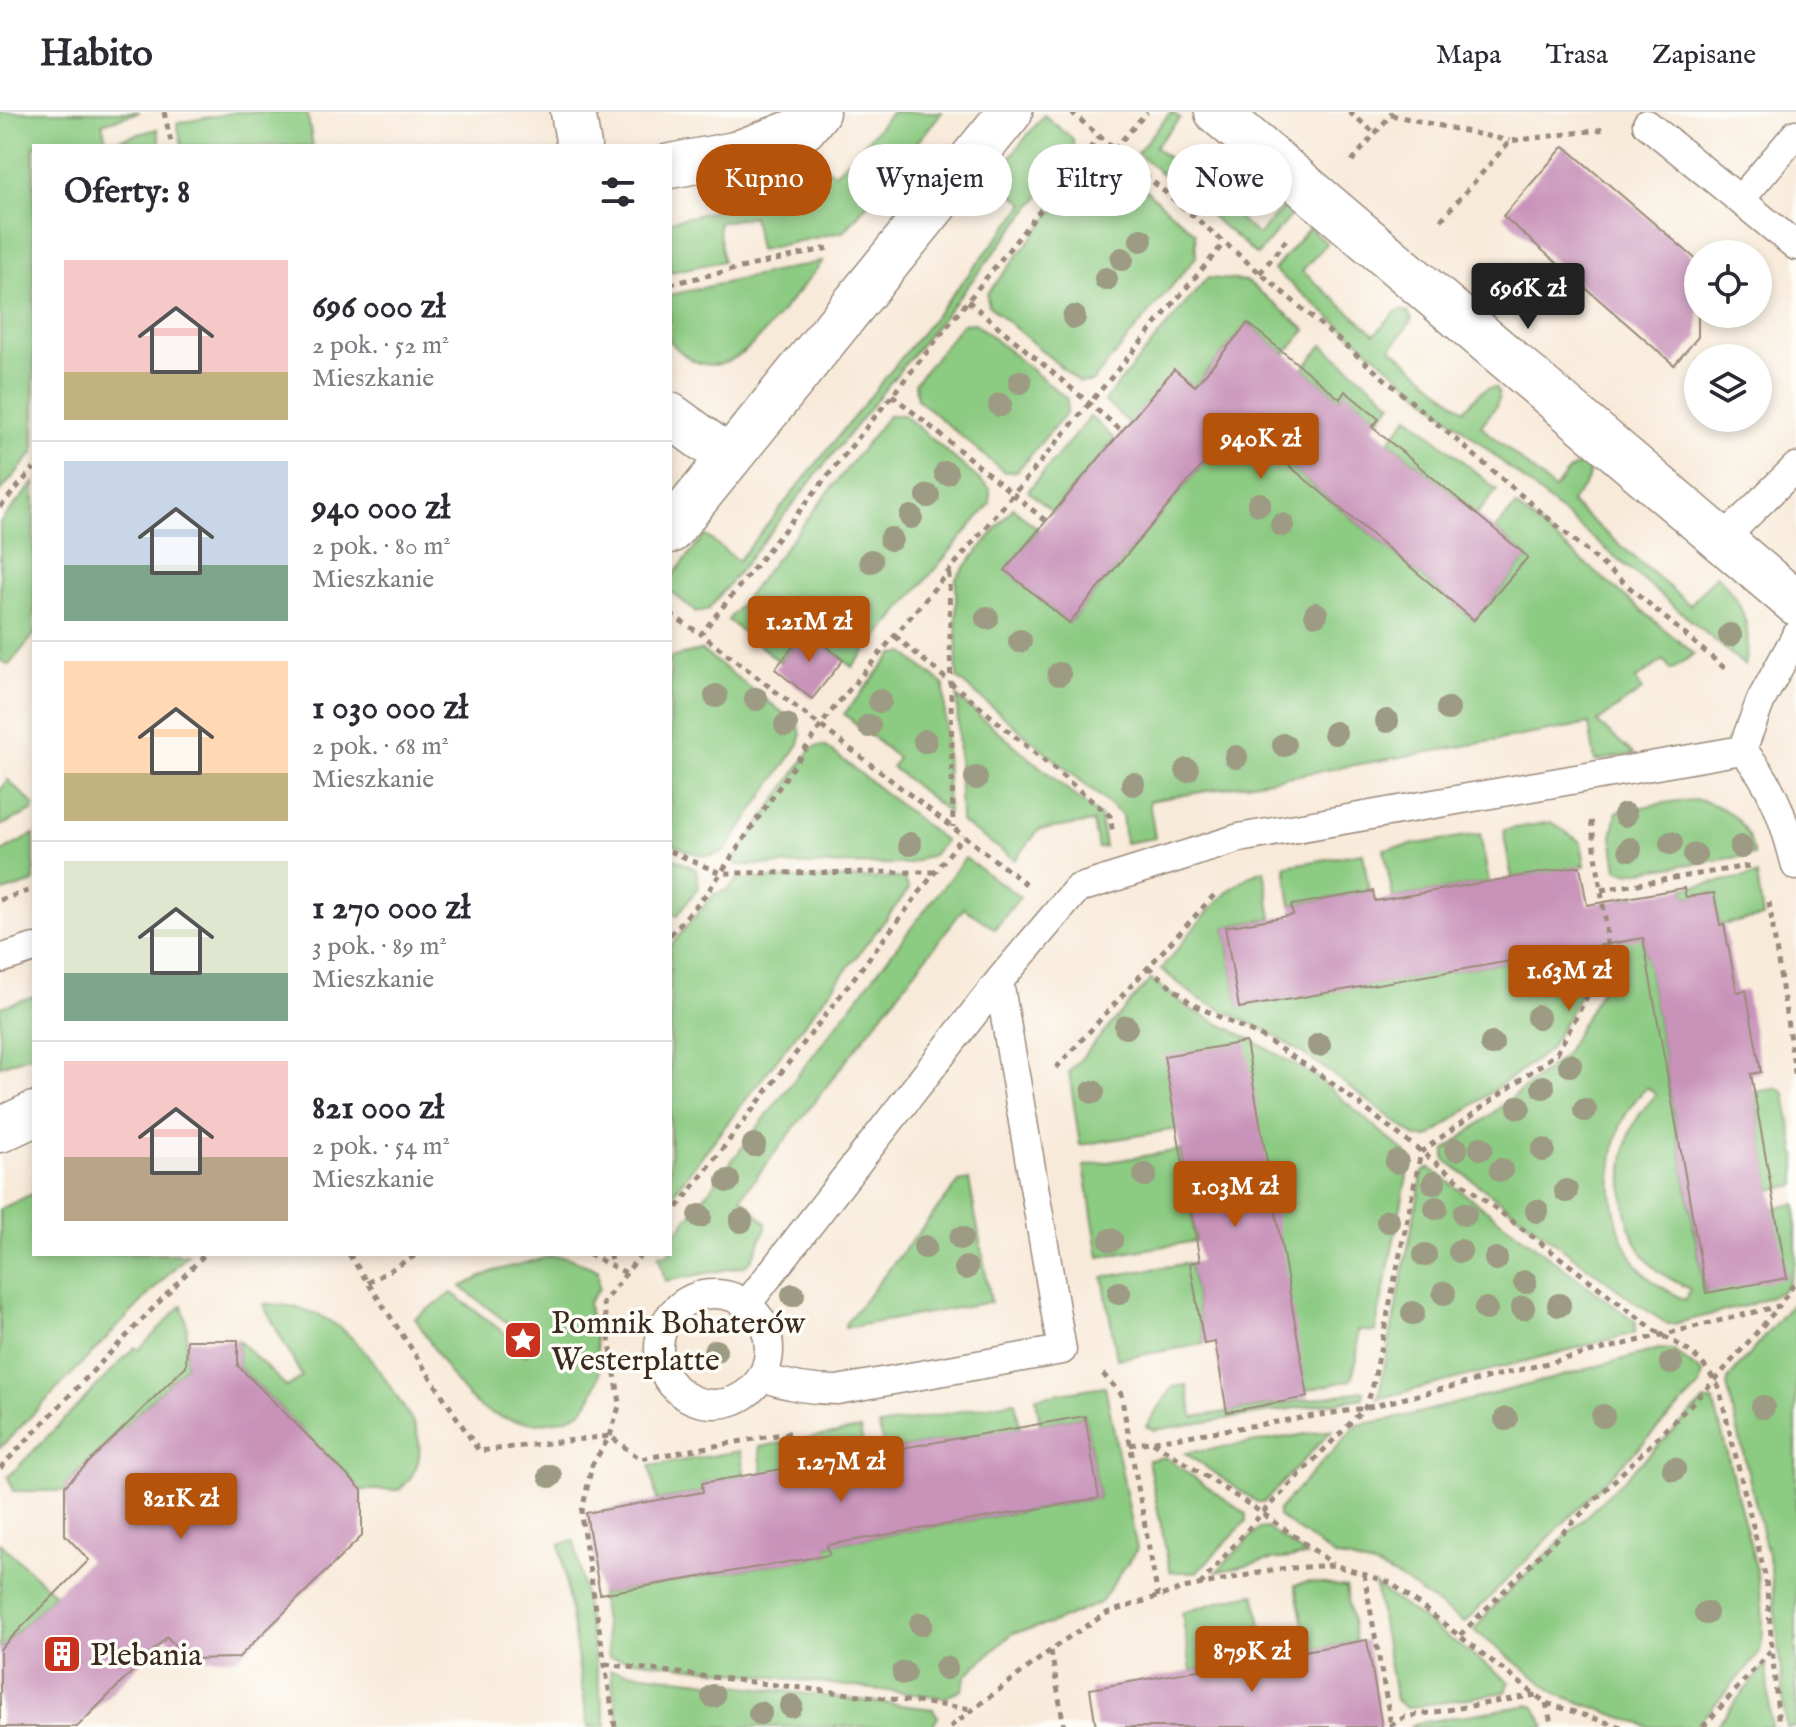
<!DOCTYPE html>
<html lang="pl">
<meta charset="utf-8">
<style>
:root{--surface:#fff;--page:#f7f7f7;--text:#2b2b33;--muted:#7c7c81;--line:#e1e1e2;--accent:#b45309}
body{margin:0;font-family:"IM FELL English",serif;background:var(--page);color:var(--text);height:100vh;display:flex;flex-direction:column;font-size:30px;white-space:nowrap}
*{box-sizing:border-box;margin:0}
p{font-size:26px;color:var(--muted)}
.icon{flex:none;width:44px;height:44px;fill:none;stroke:currentColor;stroke-width:2;stroke-linecap:round;stroke-linejoin:round}
.map{position:relative;flex:1;overflow:hidden}
.sheet{position:absolute;left:32px;top:32px;width:640px;height:1112px;display:flex;flex-direction:column;background:var(--surface);border-radius:0px;box-shadow:0 4px 12px #0003}
.sheet>*{flex:none}
.guide{position:absolute;left:696px;top:32px;width:760px;height:72px;display:flex;gap:16px}
.tools{position:absolute;left:1684px;top:128px;display:grid;gap:16px}
.tools a{display:grid;place-items:center;width:88px;height:88px;border-radius:50%;background:var(--surface);box-shadow:0 4px 12px #0003;font-size:40px}
.price{position:absolute;translate:-50% -68px;padding:0 18px;border-radius:8px;background:var(--accent);color:#fff;font-size:26px;line-height:52px;filter:drop-shadow(0 2px 4px #0008)}
.price::after{content:'';position:absolute;left:50%;top:48px;width:24px;height:18px;margin-left:-12px;background:inherit;clip-path:polygon(0 0,100% 0,50% 100%)}
.price.on{background:#222;color:#fff}
ul{padding:0;list-style:none}
li{display:flex;align-items:center;gap:24px;height:200px;padding:0 32px}
li+li{border-top:2px solid var(--line)}
li span{display:grid;place-items:center;flex:none;width:224px;height:160px;border-radius:0px;color:#555}
li>.icon{margin-inline-start:auto}
span .icon{width:96px;height:96px;fill:#fffc;stroke-width:1}
li b{font-size:34px}
h2{display:flex;justify-content:space-between;align-items:center;height:96px;padding:0 32px;font-size:34px}
.chip{padding:0 28px;border-radius:36px;background:var(--surface);box-shadow:0 4px 12px #0003;font-size:28px;line-height:72px}
.chip.on{background:var(--accent);color:#fff}
header{display:flex;align-items:center;gap:48px;box-sizing:border-box;height:112px;padding:0 40px;background:var(--surface);border-bottom:2px solid var(--line)}
header strong{font-size:38px}
nav{display:flex;gap:44px;margin-inline-start:auto;font-size:28px}
.map>svg:first-child{display:block}
.green{fill:#8ccb82;stroke:#647a50;stroke-width:2;fill-rule:evenodd}
.building{fill:#c892b9}
.lines{fill:none;stroke-linecap:round;stroke-linejoin:round}
.service-casing{stroke:#9a8a7c;stroke-width:31}
.minor-casing{stroke:#9a8a7c;stroke-width:47}
.tertiary-casing{stroke:#9a8a7c;stroke-width:47}
.path{stroke:#9a8a7c;stroke-width:5;stroke-dasharray:6 6;stroke-linecap:butt}
.service{stroke:#fff;stroke-width:28}
.minor{stroke:#fff;stroke-width:44}
.tertiary{stroke:#fff;stroke-width:44}
.tree{fill:#9d9b83}
.labels{text-anchor:middle;stroke-width:7;stroke-linejoin:round;paint-order:stroke}
.poi-label{font-size:32px;fill:#3b2a1e;stroke:#fdfcf7;text-anchor:start}
</style>
<header>
<strong>Habito</strong>
<nav><a>Mapa</a><a>Trasa</a><a>Zapisane</a></nav>
</header>
<div class="map">
<svg width="1796" height="1615" viewBox="0 0 1796 1615">
<rect width="100%" height="100%" fill="#fdfcf7"/>
<filter id="ink" filterUnits="userSpaceOnUse"><feTurbulence type="fractalNoise" baseFrequency=".0125" numOctaves="2"/><feDisplacementMap in="SourceGraphic" scale="16" xChannelSelector="R" yChannelSelector="G"/><feConvolveMatrix kernelMatrix="1 2 1 2 8 2 1 2 1" color-interpolation-filters="sRGB"/></filter>
<filter id="wash" filterUnits="userSpaceOnUse"><feTurbulence type="fractalNoise" baseFrequency=".006" numOctaves="4" result="noise"/><feDisplacementMap in="SourceGraphic" scale="32" xChannelSelector="R" yChannelSelector="G"/><feGaussianBlur stdDeviation="1.8" result="paint"/><feColorMatrix in="noise" values="0 0 0 0 0 0 0 0 0 0 0 0 0 0 0 0 0 1.4 0 .05"/><feComposite in="paint" operator="in"/></filter>
<g filter="url(#wash)">
<rect width="100%" height="100%" fill="#f8ead9"/>
<!-- green -->
<path class="green" d="M0 0H140L102 11 107 31 157 17 161 34H34V340L0 380Z
M236 0H307L313 34H182L177 11Z
M892 0H942L845 119 759 138 753 104 718 111 723 149 670 160V109L812 77 804 36 834 62 857 40Z
M1171 0 1180 6 1155 35 1258 123 1284 94 1292 102 1257 143 1137 41Z
M1044 3 1073 27 1075 40 708 498 696 500 670 479V467L705 423 738 449 1025 92 993 66Z
M1109 46 1195 121 1196 145 1092 270H1079L988 193 987 182 1095 47Z
M1309 116 1327 131 1302 159 1375 222 1395 200 1401 198 1408 200 1412 208 1391 236 1464 298C1474 289 1482 272 1497 276 1504 291 1489 302 1481 314L1554 377C1564 367 1571 349 1587 353 1594 368 1579 379 1571 391L1690 493 1716 463C1744 490 1753 517 1745 554L1274 158Z
M823 149C809 167 794 184 780 202 750 239 713 280 670 229V183Z
M1207 166 1247 169 1306 218 1285 242 1248 211 1195 274 1129 311 1104 289Z
M975 211 1067 287V300L1017 359 1004 360 917 287 915 271 962 212Z
M1323 233 1392 291 1379 307 1345 280 1340 287 1303 257Z
M889 303H904L990 377V392L852 555 806 518 780 550 728 508Z
M1409 304 1497 378 1477 402 1389 329Z
M1090 305 1115 327 1053 400 1028 379Z
M1238 311 1474 508 1528 445 1495 417 1516 394 1694 542 1671 558 1664 548 1635 568 1642 578 1597 610 1634 642 1595 649 1589 612 1149 689 1155 726 1125 731 1122 703 957 566 956 466 1013 396 1038 417 1006 458 1069 511Z
M34 371V523L9 553 0 548V410Z
M701 538 799 613 801 624 799 632 725 739C704 749 690 740 670 731V546Z
M905 541 944 573 948 700 892 655 898 646 844 602 893 542Z
M957 585 1100 705 1105 735 1098 736 1093 710 1039 718 1015 748 961 710Z
M817 634H824L832 639 945 729 933 743 908 752 737 753 735 747 810 639Z
M8 668 34 693V698L0 714V678Z
M1699 688C1730 695 1748 712 1754 743L1627 761 1617 757 1612 725 1617 699 1677 689Z
M1551 710 1581 730 1585 754 1512 766 1503 718Z
M34 722V770L0 781V741Z
M1480 722 1489 770 1393 786 1384 737Z
M1363 741 1369 780 1291 793 1285 754Z
M670 745 696 757 699 774 677 804 670 798Z
M965 746 1020 785 995 817 964 796 741 1085 766 1111V1116L752 1147 745 1154 665 1169 659 1143 670 1142V1129Z
M1264 758 1272 806 1225 815 1239 895 1599 834 1596 853 1549 938 1428 1026 1416 1025 1316 950 1267 919 1197 886 1161 857C1189 824 1223 771 1264 758Z
M1757 763 1763 805 1720 813 1713 781 1686 785 1684 776Z
M904 766 909 777 670 1085V834L714 782 727 778 738 767Z
M1636 784 1705 1180 1775 1096 1796 1092V1147L1789 1170 1782 1179 1749 1193 1673 1212H1667L1636 1191 1445 1048V1039L1563 945 1613 857 1617 830 1614 795 1619 787ZM1647 975 1656 983C1644 995 1634 1008 1629 1024 1617 1064 1622 1124 1653 1154 1663 1164 1677 1171 1690 1177L1686 1188C1671 1181 1655 1173 1644 1161 1612 1127 1604 1064 1618 1021 1623 1003 1634 988 1647 975Z
M1151 867 1190 897 1250 927 1316 965 1406 1041 1409 1055 1375 1220 1358 1218 1357 1246 1351 1268 1307 1278 1177 1017 1080 1033 1069 960Z
M34 884V942L0 954V895Z
M1779 976 1785 982 1796 1043V1073L1771 1078 1754 980Z
M1180 1038 1196 1129 1099 1145 1084 1054Z
M1430 1056 1636 1210 1635 1221 1378 1287 1423 1060Z
M969 1068 991 1190 845 1216V1212L959 1070Z
M34 1081V1142H188L0 1336V1097Z
M552 1144 566 1145 598 1158 599 1177 588 1191C590 1207 602 1250 599 1263 597 1275 589 1293 579 1300 553 1318 498 1312 475 1291 450 1269 433 1234 415 1206L452 1181 512 1227 509 1231 526 1244 539 1227 522 1215 518 1219 461 1175 494 1159Z
M1190 1151 1204 1232 1117 1247 1103 1165Z
M1796 1187V1615H1786L1771 1456 1727 1273 1729 1266Z
M263 1192C346 1192 373 1249 413 1310 425 1337 421 1359 399 1378H361L238 1254V1228L287 1275 302 1265Z
M182 1193 187 1213 186 1254 65 1373V1379H13L8 1365 135 1235 139 1238Z
M1659 1237 1672 1238 1703 1261 1700 1274 1464 1511 1401 1467 1377 1455 1335 1444 1278 1404V1398L1357 1313 1398 1306 1559 1265Z
M1187 1273 1193 1305 1364 1279 1363 1286 1154 1318 1146 1314 1173 1275Z
M1105 1274 1137 1437 1100 1491 1050 1512 1013 1521 966 1563 962 1578 952 1581 946 1586 609 1545 600 1482 828 1443 827 1433 1099 1386 1085 1304 1040 1312 1036 1285Z
M1015 1289 1020 1316 884 1339 879 1314Z
M1704 1289H1713C1722 1319 1729 1349 1736 1379 1747 1422 1773 1500 1759 1542L1695 1615H1649L1557 1582 1474 1518 1496 1492Z
M860 1317 865 1342 812 1352 764 1370 759 1335Z
M1332 1318 1264 1390H1257L1185 1341Z
M740 1339 745 1364 702 1371 703 1380 657 1388 650 1354Z
M1165 1345 1246 1402V1409L1197 1460H1170L1148 1348Z
M1267 1416 1307 1444 1264 1449 1216 1460 1259 1417Z
M575 1429 606 1615H588L560 1432Z
M0 1431 55 1482 0 1537Z
M1309 1470 1346 1475 1356 1530 1308 1539 1295 1473Z
M1375 1473 1510 1570 1505 1580 1406 1596 1396 1588Z
M1255 1482 1267 1546 1191 1559 1182 1501 1228 1487Z
M1766 1552 1771 1615H1715Z
M610 1558 933 1597 938 1605 931 1615H620Z
M1529 1593 1535 1595 1545 1615H1492L1490 1612 1474 1615H1409L1417 1611Z"/>
<g id="blocks">
<!-- building -->
<path class="building" d="M1564 34 1698 149V225L1674 253 1503 104Z
M1248 211 1340 287 1345 279 1379 307 1372 315 1528 445 1474 508 1238 311 1069 511 1005 458 1174 257 1195 274Z
M806 518 843 548 812 587 775 557Z
M1580 754 1587 793 1684 776 1686 785 1714 781 1720 813 1724 812 1737 880 1746 878 1761 960 1751 962 1787 1166 1706 1181 1643 826 1239 896 1225 815 1293 803 1291 793 1373 779 1375 789Z
M1246 930 1308 1285 1227 1300 1215 1230 1204 1232 1190 1151 1200 1149 1164 944Z
M187 1228H238V1254L362 1378V1424L238 1546 188 1547 167 1525 77 1615H0V1537L89 1448 65 1423V1374L186 1254Z
M1085 1304 1099 1386 827 1433 829 1443 600 1482 586 1401 703 1380 702 1371Z
M1367 1528 1382 1615H1096L1090 1577Z"/>
</g>
</g>
<g filter="url(#ink)">
<use href="#blocks" fill-opacity="0" stroke="#9a8a7c" stroke-width="2"/>
<g class="lines">
<!-- service casing -->
<g class="service-casing">
<path id="service" d="M1647 12 1796 134
M1740 88 1796 22
M1722 428 1796 355
M1742 638C1773 671 1785 711 1796 754
M0 847 34 836
M659 1237a55 55 0 1 1 110 0a55 55 0 1 1-110 0Z
M747 1192 999 869 1077 777 1239 726 1742 638 1761 588 1796 524
M762 1265C787 1274 810 1278 837 1278L1062 1238 999 869"/>
</g>
<!-- minor casing -->
<g class="minor-casing">
<path id="minor" d="M573 0 579 34
M1217 0 1796 491
M670 54 735 42 804 16 817 0
M670 303 729 346"/>
</g>
<!-- tertiary casing -->
<g class="tertiary-casing">
<path id="tertiary" d="M670 419 1010 0
M0 1018 34 1002"/>
</g>
<!-- path -->
<path class="path" d="M164 0 172 34
M1071 0 1729 560
M1349 0 1375 21
M1391 3 1510 29
M1114 37 1147 0
M1352 49 1393 0
M1441 108 1510 29 1607 17
M1260 161 1287 127
M670 172 833 135
M968 189 1122 319
M892 283 1046 409
M0 395 34 356
M949 461 953 715
M670 502 701 522
M895 524 1110 704 1113 722
M670 739 720 761 935 760
M1026 772 701 522 1099 25
M1601 778 1754 753
M0 788 34 777
M1769 790 1796 967
M670 823 707 781 829 602 1224 131
M1148 855 1192 892 1262 925 1325 966 1661 1223C1690 1238 1703 1247 1719 1276L1766 1467 1779 1615
M1056 956 1217 780
M670 1105 963 724
M349 1142 479 1339 610 1324 640 1347 794 1320
M588 1142 626 1161
M610 1142 611 1153
M368 1171 418 1142
M1103 1262 1121 1282 1158 1485
M1153 1330 1262 1401 1333 1452
M1130 1333 1365 1296 1779 1194 1796 1169
M0 1356 205 1142
M1364 1462 1391 1613
M1200 1473 1262 1401 1365 1296 1372 1278 1421 1040 1557 941 1605 851 1607 833 1606 814 1591 708
M1460 1523 1715 1268 1777 1197
M1051 1539 1064 1615
M605 1552 973 1597
M1546 1591 1552 1615
M1390 1614 1405 1605 1536 1583
M615 1615 581 1404 592 1353 610 1324 620 1291 603 1191 641 1142
M950 1615 1063 1529 1107 1501 1188 1475 1278 1457 1334 1453 1391 1471 1546 1591 1621 1615
M1703 1615 1771 1538"/>
<!-- service -->
<use href="#service" class="service"/>
<!-- minor -->
<use href="#minor" class="minor"/>
<!-- tertiary -->
<use href="#tertiary" class="tertiary"/>
</g>
<!-- trees -->
<g class="tree">
<circle cx="1141" cy="128" r="12"/>
<circle cx="1122" cy="147" r="12"/>
<circle cx="1106" cy="167" r="12"/>
<circle cx="1074" cy="205" r="12"/>
<circle cx="1020" cy="270" r="12"/>
<circle cx="1000" cy="293" r="12"/>
<circle cx="946" cy="361" r="12"/>
<circle cx="928" cy="384" r="12"/>
<circle cx="1259" cy="392" r="12"/>
<circle cx="911" cy="405" r="12"/>
<circle cx="1282" cy="413" r="12"/>
<circle cx="891" cy="427" r="12"/>
<circle cx="871" cy="449" r="12"/>
<circle cx="1316" cy="502" r="12"/>
<circle cx="987" cy="506" r="12"/>
<circle cx="814" cy="510" r="12"/>
<circle cx="1730" cy="523" r="12"/>
<circle cx="1020" cy="529" r="12"/>
<circle cx="1059" cy="562" r="12"/>
<circle cx="716" cy="584" r="12"/>
<circle cx="756" cy="587" r="12"/>
<circle cx="880" cy="589" r="12"/>
<circle cx="1448" cy="597" r="12"/>
<circle cx="1387" cy="609" r="12"/>
<circle cx="786" cy="613" r="12"/>
<circle cx="869" cy="614" r="12"/>
<circle cx="1335" cy="621" r="12"/>
<circle cx="925" cy="629" r="12"/>
<circle cx="1284" cy="633" r="12"/>
<circle cx="1236" cy="645" r="12"/>
<circle cx="1187" cy="658" r="12"/>
<circle cx="976" cy="666" r="12"/>
<circle cx="1133" cy="672" r="12"/>
<circle cx="1625" cy="703" r="12"/>
<circle cx="1671" cy="731" r="12"/>
<circle cx="910" cy="732" r="12"/>
<circle cx="1741" cy="735" r="12"/>
<circle cx="1630" cy="737" r="12"/>
<circle cx="1695" cy="743" r="12"/>
<circle cx="1538" cy="905" r="12"/>
<circle cx="1126" cy="915" r="12"/>
<circle cx="1492" cy="932" r="12"/>
<circle cx="1319" cy="933" r="12"/>
<circle cx="1570" cy="953" r="12"/>
<circle cx="1543" cy="975" r="12"/>
<circle cx="1093" cy="980" r="12"/>
<circle cx="1519" cy="995" r="12"/>
<circle cx="1585" cy="998" r="12"/>
<circle cx="754" cy="1033" r="12"/>
<circle cx="1481" cy="1036" r="12"/>
<circle cx="1456" cy="1037" r="12"/>
<circle cx="1543" cy="1038" r="12"/>
<circle cx="1397" cy="1050" r="12"/>
<circle cx="1501" cy="1058" r="12"/>
<circle cx="1145" cy="1063" r="12"/>
<circle cx="728" cy="1069" r="12"/>
<circle cx="1434" cy="1071" r="12"/>
<circle cx="1566" cy="1079" r="12"/>
<circle cx="1436" cy="1096" r="12"/>
<circle cx="1537" cy="1099" r="12"/>
<circle cx="1465" cy="1102" r="12"/>
<circle cx="700" cy="1104" r="12"/>
<circle cx="741" cy="1109" r="12"/>
<circle cx="1388" cy="1109" r="12"/>
<circle cx="961" cy="1126" r="12"/>
<circle cx="1111" cy="1128" r="12"/>
<circle cx="925" cy="1135" r="12"/>
<circle cx="1460" cy="1139" r="12"/>
<circle cx="1425" cy="1143" r="12"/>
<circle cx="1496" cy="1147" r="12"/>
<circle cx="966" cy="1156" r="12"/>
<circle cx="1525" cy="1170" r="12"/>
<circle cx="1119" cy="1181" r="12"/>
<circle cx="1444" cy="1181" r="12"/>
<circle cx="793" cy="1183" r="12"/>
<circle cx="1559" cy="1193" r="12"/>
<circle cx="1523" cy="1196" r="12"/>
<circle cx="1486" cy="1197" r="12"/>
<circle cx="1413" cy="1201" r="12"/>
<circle cx="715" cy="1239" r="12"/>
<circle cx="1671" cy="1251" r="12"/>
<circle cx="1763" cy="1295" r="12"/>
<circle cx="1603" cy="1304" r="12"/>
<circle cx="1506" cy="1307" r="12"/>
<circle cx="1674" cy="1357" r="12"/>
<circle cx="550" cy="1364" r="12"/>
<circle cx="1706" cy="1501" r="12"/>
<circle cx="921" cy="1512" r="12"/>
<circle cx="946" cy="1556" r="12"/>
<circle cx="904" cy="1561" r="12"/>
<circle cx="713" cy="1584" r="12"/>
<circle cx="791" cy="1594" r="12"/>
<circle cx="760" cy="1601" r="12"/>
</g>
</g>
<!-- icons -->
<defs>
<g id="sight-square" transform="scale(2)"><rect x="-9" y="-9" width="18" height="18" rx="4" fill="#c8321e" stroke="#fdfcf7"/><path d="M0-6L1.8-2.2L6-1.7L2.9 1.2L3.7 5.4L0 3.3L-3.7 5.4L-2.9 1.2L-6-1.7L-1.8-2.2Z" fill="#fff"/></g>
<g id="building-square" transform="scale(2)"><rect x="-9" y="-9" width="18" height="18" rx="4" fill="#c8321e" stroke="#fdfcf7"/><path d="M-4-6H4V6H1V3H-1V6H-4ZM-2.5-4.3h1.7v1.8h-1.7ZM.8-4.3h1.7v1.8H.8ZM-2.5-1h1.7V.8h-1.7ZM.8-1h1.7V.8H.8Z" fill="#fff"/></g>
</defs>
<g fill-rule="evenodd">
<use href="#sight-square" x="523" y="1228"/>
<use href="#building-square" x="62" y="1542"/>
</g>
<g class="labels">
<!-- poi labels -->
<g class="poi-label">
<text x="551" y="1221">Pomnik Bohaterów<tspan x="551" dy="37">Westerplatte</tspan></text>
<text x="90" y="1553">Plebania</text>
</g>
</g>
</svg>
<div class="tools">
<a><svg class="icon" aria-label="locate" viewBox="0 0 24 24"><circle cx="12" cy="12" r="6"/><path d="M12 2v4M12 18v4M2 12h4M18 12h4"/></svg></a>
<a><svg class="icon" aria-label="layers" viewBox="0 0 24 24"><path d="M12 4l9 5-9 5-9-5zM3 14l9 5 9-5"/></svg></a>
</div>
<b class="price on" style="left:1528px;top:219px">696K zł</b>
<b class="price" style="left:1261px;top:369px">940K zł</b>
<b class="price" style="left:809px;top:552px">1.21M zł</b>
<b class="price" style="left:1569px;top:901px">1.63M zł</b>
<b class="price" style="left:1235px;top:1117px">1.03M zł</b>
<b class="price" style="left:841px;top:1392px">1.27M zł</b>
<b class="price" style="left:181px;top:1429px">821K zł</b>
<b class="price" style="left:1252px;top:1582px">879K zł</b>
<div class="guide">
<a class="chip on">Kupno</a>
<a class="chip">Wynajem</a>
<a class="chip">Filtry</a>
<a class="chip">Nowe</a>
</div>
<section class="sheet">
<h2>Oferty: 8<svg class="icon" aria-label="filters" viewBox="0 0 24 24"><path d="M4 7h16M4 17h16"/><circle cx="9" cy="7" r="2"/><circle cx="15" cy="17" r="2"/></svg></h2>
<ul>
<li><span style="background:linear-gradient(#f6c9c9 70%,#c2b280 0)"><svg class="icon" aria-label="home" viewBox="0 0 24 24"><path d="M3 11l9-7 9 7M6 9v11h12V9"/></svg></span><div><b>696 000 zł</b><p>2 pok. · 52 m²</p><p>Mieszkanie</p></div></li>
<li><span style="background:linear-gradient(#c9d6e8 65%,#7fa58c 0)"><svg class="icon" aria-label="home" viewBox="0 0 24 24"><path d="M3 11l9-7 9 7M6 9v11h12V9"/></svg></span><div><b>940 000 zł</b><p>2 pok. · 80 m²</p><p>Mieszkanie</p></div></li>
<li><span style="background:linear-gradient(#ffd9b3 70%,#c2b280 0)"><svg class="icon" aria-label="home" viewBox="0 0 24 24"><path d="M3 11l9-7 9 7M6 9v11h12V9"/></svg></span><div><b>1 030 000 zł</b><p>2 pok. · 68 m²</p><p>Mieszkanie</p></div></li>
<li><span style="background:linear-gradient(#dfe7d0 70%,#7fa58c 0)"><svg class="icon" aria-label="home" viewBox="0 0 24 24"><path d="M3 11l9-7 9 7M6 9v11h12V9"/></svg></span><div><b>1 270 000 zł</b><p>3 pok. · 89 m²</p><p>Mieszkanie</p></div></li>
<li><span style="background:linear-gradient(#f6c9c9 60%,#b9a48a 0)"><svg class="icon" aria-label="home" viewBox="0 0 24 24"><path d="M3 11l9-7 9 7M6 9v11h12V9"/></svg></span><div><b>821 000 zł</b><p>2 pok. · 54 m²</p><p>Mieszkanie</p></div></li>
</ul>
</section>
</div>
